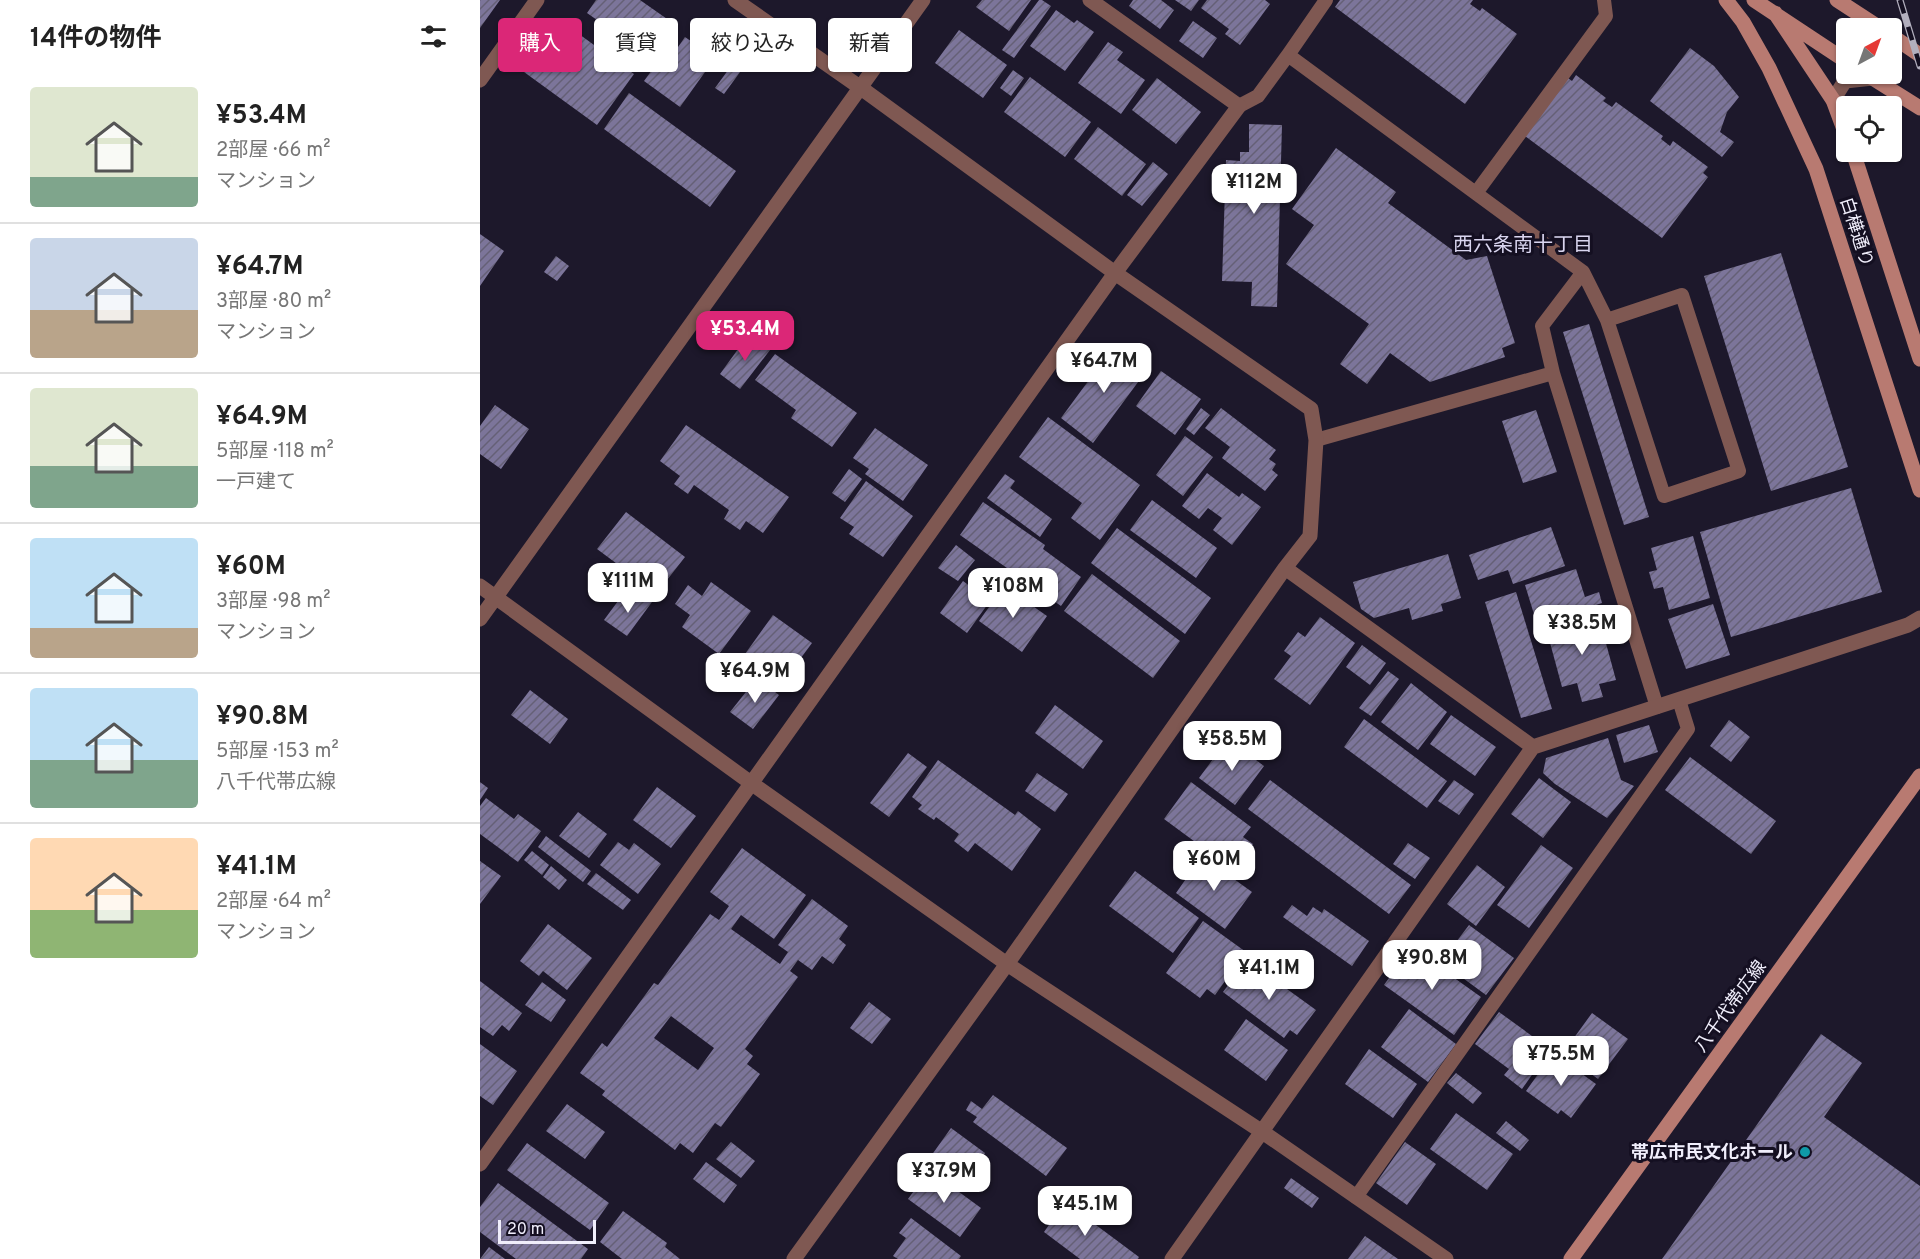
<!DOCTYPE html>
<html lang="ja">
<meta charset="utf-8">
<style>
:root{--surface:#fff;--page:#f6f6f6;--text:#222;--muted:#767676;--line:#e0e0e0;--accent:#db2777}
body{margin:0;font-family:Overpass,"Noto Sans JP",sans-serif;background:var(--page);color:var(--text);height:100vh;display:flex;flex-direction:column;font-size:22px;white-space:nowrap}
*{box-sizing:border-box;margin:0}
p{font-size:20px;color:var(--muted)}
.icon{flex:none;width:33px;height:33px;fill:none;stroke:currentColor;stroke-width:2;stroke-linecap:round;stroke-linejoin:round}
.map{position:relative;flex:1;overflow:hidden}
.drawer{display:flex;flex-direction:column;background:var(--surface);width:480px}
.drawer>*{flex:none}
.top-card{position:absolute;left:18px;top:18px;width:570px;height:54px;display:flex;gap:12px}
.needle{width:39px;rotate:41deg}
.fabs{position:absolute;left:1356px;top:18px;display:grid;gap:12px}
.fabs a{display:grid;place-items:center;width:66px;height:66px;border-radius:6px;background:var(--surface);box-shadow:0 2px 4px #0004;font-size:30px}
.scale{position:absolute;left:18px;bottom:15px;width:98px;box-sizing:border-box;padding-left:6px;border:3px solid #f0eefb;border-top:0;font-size:16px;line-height:21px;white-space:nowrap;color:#f0eefb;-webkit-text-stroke:4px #140f21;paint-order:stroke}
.price{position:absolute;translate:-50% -51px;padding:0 14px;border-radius:12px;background:#fff;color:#222;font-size:20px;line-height:39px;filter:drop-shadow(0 2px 3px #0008)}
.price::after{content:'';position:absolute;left:50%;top:36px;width:18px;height:14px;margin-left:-9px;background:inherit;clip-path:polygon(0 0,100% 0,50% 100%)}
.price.current{background:var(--accent);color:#fff}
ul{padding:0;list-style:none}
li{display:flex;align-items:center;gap:18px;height:150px;padding:0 30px}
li+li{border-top:2px solid var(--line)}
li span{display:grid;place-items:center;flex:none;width:168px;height:120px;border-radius:6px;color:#555}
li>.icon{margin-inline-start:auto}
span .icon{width:72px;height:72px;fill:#fffc;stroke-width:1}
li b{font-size:26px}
h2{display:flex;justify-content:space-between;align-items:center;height:72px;padding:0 30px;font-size:26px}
.chip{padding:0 21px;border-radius:6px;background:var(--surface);box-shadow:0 2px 4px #0004;font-size:21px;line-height:54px}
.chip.current{background:var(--accent);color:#fff}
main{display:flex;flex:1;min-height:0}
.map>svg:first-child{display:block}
.building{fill:url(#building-hatch);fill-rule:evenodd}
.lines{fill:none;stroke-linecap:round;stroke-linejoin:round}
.lane{stroke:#7f5852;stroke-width:14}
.street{stroke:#7f5852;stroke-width:15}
.secondary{stroke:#b87a71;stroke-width:15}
.rail-casing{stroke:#b2afbe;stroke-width:7}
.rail{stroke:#140f21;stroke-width:4.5;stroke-dasharray:14;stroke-linecap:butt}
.culture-dot{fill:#0f9aa8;stroke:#140f21;stroke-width:2}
.labels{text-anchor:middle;stroke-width:6;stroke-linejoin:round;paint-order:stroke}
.street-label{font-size:18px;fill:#f0eefb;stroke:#140f21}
.poi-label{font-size:18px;font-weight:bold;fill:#f0eefb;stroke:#140f21;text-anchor:end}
.neighbourhood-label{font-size:20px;fill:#d9d5ef;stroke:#140f21}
</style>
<main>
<section class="drawer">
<h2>14件の物件<svg class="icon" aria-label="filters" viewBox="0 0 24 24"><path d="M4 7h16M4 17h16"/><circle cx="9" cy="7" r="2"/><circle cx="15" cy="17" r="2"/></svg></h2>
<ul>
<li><span style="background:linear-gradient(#dfe7d0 75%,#7fa58c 0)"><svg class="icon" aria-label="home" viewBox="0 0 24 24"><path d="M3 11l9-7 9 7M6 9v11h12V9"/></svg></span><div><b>¥53.4M</b><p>2部屋 · 66 m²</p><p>マンション</p></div></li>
<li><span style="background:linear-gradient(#c9d6e8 60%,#b9a48a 0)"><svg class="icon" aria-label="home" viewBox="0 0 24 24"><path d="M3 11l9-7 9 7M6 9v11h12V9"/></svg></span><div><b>¥64.7M</b><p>3部屋 · 80 m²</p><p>マンション</p></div></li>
<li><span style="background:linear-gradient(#dfe7d0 65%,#7fa58c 0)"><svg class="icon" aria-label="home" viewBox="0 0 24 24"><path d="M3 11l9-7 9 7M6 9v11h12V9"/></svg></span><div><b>¥64.9M</b><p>5部屋 · 118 m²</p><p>一戸建て</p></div></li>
<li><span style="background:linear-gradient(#bfe0f5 75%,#b9a48a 0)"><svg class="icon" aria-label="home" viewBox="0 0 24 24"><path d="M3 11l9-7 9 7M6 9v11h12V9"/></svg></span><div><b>¥60M</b><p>3部屋 · 98 m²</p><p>マンション</p></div></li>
<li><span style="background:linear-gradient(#bfe0f5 60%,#7fa58c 0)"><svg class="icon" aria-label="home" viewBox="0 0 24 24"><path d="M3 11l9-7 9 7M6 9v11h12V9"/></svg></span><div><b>¥90.8M</b><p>5部屋 · 153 m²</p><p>八千代帯広線</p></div></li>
<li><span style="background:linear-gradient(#ffd9b3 60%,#8fb573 0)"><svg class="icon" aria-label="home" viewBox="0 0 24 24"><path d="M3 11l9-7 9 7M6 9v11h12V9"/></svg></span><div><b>¥41.1M</b><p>2部屋 · 64 m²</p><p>マンション</p></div></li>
</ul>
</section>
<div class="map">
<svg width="1440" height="1259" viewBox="0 0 1440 1259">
<defs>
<pattern id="building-hatch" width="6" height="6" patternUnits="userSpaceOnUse" patternTransform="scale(1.5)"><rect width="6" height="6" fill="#7c759a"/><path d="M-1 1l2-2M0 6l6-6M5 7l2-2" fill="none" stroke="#656076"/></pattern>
</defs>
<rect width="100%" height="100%" fill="#1d182b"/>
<!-- building -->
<path class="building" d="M0 0H20L0 28Z
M116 0H160L190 21 167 55 107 13Z
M502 0H551L529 31 496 7Z
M559 0H562L571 6 534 58 522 50Z
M653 0H681L694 10 680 29 649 6Z
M695 0H719L711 11Z
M727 0H785L790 4 760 45 745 34 749 29 721 8Z
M860 0H993L990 4 1000 11 1002 8 1037 34 985 104 855 7Z
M576 10 594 23 597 20 614 32 585 71 550 46Z
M81 21 154 74 117 125 44 72Z
M713 21 737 38 723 58 699 41Z
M479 30 527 65 503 98 455 63Z
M205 37 235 58 200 107 164 81 192 42 198 47Z
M628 42 643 52 637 60 665 80 641 114 598 83Z
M1210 48 1234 66 1259 97 1247 112 1240 132 1254 142 1242 157 1170 101Z
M254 62 263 68 244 94 235 88Z
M533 70 544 78 531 96 520 88Z
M1096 75 1126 98 1123 101 1132 107 1136 102 1183 136 1181 139 1190 146 1193 141 1228 167 1223 173 1228 177 1182 238 1045 136 1088 78 1092 81Z
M550 77 611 122 585 157 524 112Z
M677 78 721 112 696 144 652 110Z
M149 93 256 171 230 207 124 129Z
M769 124 802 125 797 307 771 306 772 282 742 281 746 160 760 161V152H769Z
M618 127 666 164 642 196 594 159Z
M856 148 916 192 908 203 986 260 1007 256 1035 343 1022 348 1025 357 950 382 910 353 887 384 860 364 889 324 806 264 834 225 812 209Z
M673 162 688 174 662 206 647 195Z
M0 234 24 251 0 286Z
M1301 253 1368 467 1291 491 1224 276Z
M76 256 89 266 77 281 64 272Z
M1109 324 1169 517 1144 525 1083 332Z
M269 334 290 350 260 389 240 374Z
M634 346 667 370 613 443 581 418Z
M295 354 377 413 352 447 311 418 316 410 275 380Z
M681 371 721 399 695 435 656 406Z
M15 405 49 429 21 469 0 454V426Z
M721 408 730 415 714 435 706 429Z
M741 408 796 450 789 459 796 464 792 470 798 475 785 491 742 458 750 447 725 428Z
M1056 410 1077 472 1043 483 1022 421Z
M568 417 660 485 620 540 591 518 602 503 539 457Z
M206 425 309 497 283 533 266 521 260 530 244 519 249 510 214 485 208 494 194 484 200 476 180 461Z
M395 428 448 465 423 501 385 474 389 469 373 458Z
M705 436 733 457 703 496 676 475Z
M369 469 382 479 365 502 352 493Z
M727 473 759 497 762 493 781 507 752 545 733 530 742 518 728 508 719 519 702 506Z
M525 474 535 481 530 488 572 519 560 537 507 498Z
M386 481 433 516 403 557 369 534 374 527 360 518Z
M1371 488 1402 592 1251 637 1220 532Z
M672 500 737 548 716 578 650 530Z
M503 502 565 545 563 549 601 577 581 606 480 535Z
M146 512 205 557 176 594 163 585 157 593 141 581 148 572 117 549Z
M1071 527 1085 566 1033 584 1028 570 998 580 989 555Z
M637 528 731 598 705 634 611 563Z
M1213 536 1230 598 1189 610 1183 587 1174 589 1169 572 1177 570 1171 548Z
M476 545 495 560 478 581 458 568Z
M968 554 981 598 961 604 963 611 932 620 929 608 894 618 881 609 873 582Z
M1096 569 1105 597 1119 592 1122 603 1057 624 1045 585Z
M612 574 700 641 673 678 584 611Z
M483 581 510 601 487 633 460 613Z
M231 582 271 611 239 654 202 627 210 615 195 604 208 585 222 596Z
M524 586 567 616 542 652 499 621Z
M1036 592 1072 709 1041 718 1005 602Z
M160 593 172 602 147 636 124 620 141 597 152 604Z
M1233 604 1250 655 1206 669 1188 619Z
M1118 614 1136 680 1119 684 1123 697 1102 702 1097 683 1082 687 1066 628Z
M293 615 332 643 303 682 265 654Z
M840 617 875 643 830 705 794 679 811 656 804 651 818 632 825 637Z
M882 645 906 663 890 685 866 667Z
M908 671 919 679 891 716 879 708Z
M277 678 299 695 273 729 250 712Z
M931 683 967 712 938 750 901 722Z
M50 690 88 719 70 744 31 715Z
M575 705 623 741 603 769 555 733Z
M971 715 1016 747 995 776 950 744Z
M884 719 967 781 947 808 864 747Z
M1249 720 1270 737 1251 762 1230 746Z
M1169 725 1178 752 1144 763 1136 735Z
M1128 738 1141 780 1154 786 1127 818 1075 784 1063 773 1066 758Z
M748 739 784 766 755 805 719 778Z
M428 753 447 767 409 817 390 803Z
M1210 757 1296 821 1271 854 1185 790Z
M458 760 535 815 538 811 561 829 532 871 495 843 488 852 474 841 479 834 456 817 454 820 438 809 442 805 432 797Z
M557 773 588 794 575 812 545 791Z
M1059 778 1091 802 1063 838 1031 814Z
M790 780 931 885 909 914 768 809Z
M974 780 994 794 979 815 958 801Z
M0 782 8 788 0 800Z
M711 782 771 827 763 837 773 844 767 852 774 856 760 875 684 819Z
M177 787 216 816 191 848 153 820Z
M6 798 34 819 38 814 61 831 38 862 0 834V806Z
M98 812 127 834 109 858 79 836Z
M66 836 111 871 103 882 58 847Z
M138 842 149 850 154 843 181 864 158 894 120 865Z
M928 843 950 858 935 879 913 864Z
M1061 845 1093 868 1049 928 1017 905Z
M262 848 326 895 294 939 261 915 251 929 300 964 308 952 298 945 332 899 368 926 359 939 366 945 353 964 342 956 332 970 318 960 310 971 318 977 265 1049 273 1056 267 1064 280 1074 241 1127 235 1123 213 1153 200 1143 195 1150 122 1095 125 1091 100 1073 122 1043 127 1047 174 983 178 985 230 914 239 920 249 906 230 892ZM191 1016 234 1048 218 1070 174 1038Z
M52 851 69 865 62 875 44 860Z
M722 856 772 892 745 929 696 893Z
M0 861 21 876 0 904Z
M997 865 1025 887 996 926 967 904Z
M71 866 87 880 79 890 63 877Z
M655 871 719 918 693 953 629 906Z
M116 873 151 900 143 910 107 884Z
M812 905 827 916 833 907 842 913 844 909 889 941 872 966 803 917Z
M723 921 766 952 735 995 727 989 720 998 686 973Z
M68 924 112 958 87 990 63 971 59 976 40 961Z
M989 925 1034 958 1006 995 961 962Z
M931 947 1001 997 974 1035 904 985Z
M767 960 836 1010 817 1035 810 1030 804 1038 743 992Z
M0 981 42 1013 29 1031 22 1025 13 1036 0 1027Z
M62 982 86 1000 71 1022 45 1005Z
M389 1002 411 1019 392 1044 370 1028Z
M929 1009 976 1044 948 1082 901 1047Z
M1019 1012 1070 1049 1042 1089 1024 1075 1029 1069 995 1044Z
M1112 1013 1148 1039 1118 1079 1083 1053Z
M766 1019 808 1050 786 1081 744 1050Z
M1341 1034 1382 1063 1344 1117 1440 1186V1259H1182Z
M0 1044 37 1071 13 1105 0 1096Z
M889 1049 937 1084 913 1118 865 1084Z
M1073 1053 1116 1084 1091 1118 1081 1110 1078 1114 1046 1091Z
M976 1073 1002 1093 993 1104 967 1083Z
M513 1095 587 1148 566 1176 493 1122 497 1117 486 1110 491 1101 502 1109Z
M87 1104 125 1132 105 1159 66 1131Z
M976 1113 1033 1154 1007 1190 950 1149Z
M1026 1121 1049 1140 1040 1151 1016 1133Z
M471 1128 505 1153 486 1180 451 1156Z
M251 1142 275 1161 261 1178 236 1159Z
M925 1142 956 1164 927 1205 896 1183Z
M47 1143 129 1203 110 1230 27 1170Z
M226 1162 257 1185 244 1203 213 1179Z
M449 1170 501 1208 480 1237 428 1199Z
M811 1178 839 1198 832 1208 804 1188Z
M18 1183 108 1249 101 1259H36L0 1232V1207Z
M585 1202 659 1257 658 1259H600L564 1232Z
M143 1211 187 1243 185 1247 200 1259H142L120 1242Z
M431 1218 481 1256 479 1259H418L413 1256 426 1238 419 1233Z
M885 1236 918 1259H868Z
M9 1247 25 1259H0Z"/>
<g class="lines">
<!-- lane -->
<path class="lane" d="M846 0 808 55 1103 272 1062 326 1073 373
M759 106 778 96 808 55
M996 193 1126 16 1124 0
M1103 272 1127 320 1184 496 1259 471 1202 295 1127 320
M836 440 1073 373 1177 707
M876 1197 1208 729 1199 700"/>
<!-- street -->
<path class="street" d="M255 0 381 88 635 273 831 409 836 440 830 536 805 568
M0 80 57 0
M1353 100 1365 81 1393 78
M0 586 271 783 527 964 781 1131 966 1259
M0 619 443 0
M0 1164 635 273 759 106 610 0
M314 1259 527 964 805 568 1053 747
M692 1259 1053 747 1428 625 1440 618"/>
<!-- secondary -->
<path class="secondary" d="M1246 0 1263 22 1289 68 1336 169 1440 490
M1274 0 1366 61
M1357 0 1400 28
M1295 13 1353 100 1366 135
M1412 36 1440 55
M1386 74 1440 108
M1373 152 1440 359
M1091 1259 1440 776"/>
<!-- rail casing -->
<g class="rail-casing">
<path id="rail" d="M1420 0 1440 66"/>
</g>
<!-- rail -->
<use href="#rail" class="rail"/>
</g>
<!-- markers -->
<circle class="culture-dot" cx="1325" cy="1152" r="6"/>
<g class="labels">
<!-- street labels -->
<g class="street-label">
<text transform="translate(1377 232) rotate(72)" y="6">白樺通り</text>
<text transform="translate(1250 1006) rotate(-54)" y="6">八千代帯広線</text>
</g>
<!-- poi labels -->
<g class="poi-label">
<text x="1313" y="1158">帯広市民文化ホール</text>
</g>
<!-- neighbourhood labels -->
<g class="neighbourhood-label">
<text x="1043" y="251">西六条南十丁目</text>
</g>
</g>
</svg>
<div class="fabs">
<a><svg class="needle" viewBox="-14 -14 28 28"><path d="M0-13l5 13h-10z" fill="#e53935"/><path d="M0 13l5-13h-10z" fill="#767676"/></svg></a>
<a><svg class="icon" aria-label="locate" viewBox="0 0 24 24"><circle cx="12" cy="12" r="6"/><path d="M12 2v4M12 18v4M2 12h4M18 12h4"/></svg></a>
</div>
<div class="scale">20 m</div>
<b class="price" style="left:774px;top:215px">¥112M</b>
<b class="price current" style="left:265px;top:362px">¥53.4M</b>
<b class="price" style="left:624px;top:394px">¥64.7M</b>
<b class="price" style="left:148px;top:614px">¥111M</b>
<b class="price" style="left:533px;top:619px">¥108M</b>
<b class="price" style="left:1102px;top:656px">¥38.5M</b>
<b class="price" style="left:275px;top:704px">¥64.9M</b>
<b class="price" style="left:752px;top:772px">¥58.5M</b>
<b class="price" style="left:734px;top:892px">¥60M</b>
<b class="price" style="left:952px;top:991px">¥90.8M</b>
<b class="price" style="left:789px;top:1001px">¥41.1M</b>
<b class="price" style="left:1081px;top:1087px">¥75.5M</b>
<b class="price" style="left:464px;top:1204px">¥37.9M</b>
<b class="price" style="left:605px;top:1237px">¥45.1M</b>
<div class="top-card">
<a class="chip current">購入</a>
<a class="chip">賃貸</a>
<a class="chip">絞り込み</a>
<a class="chip">新着</a>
</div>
</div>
</main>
